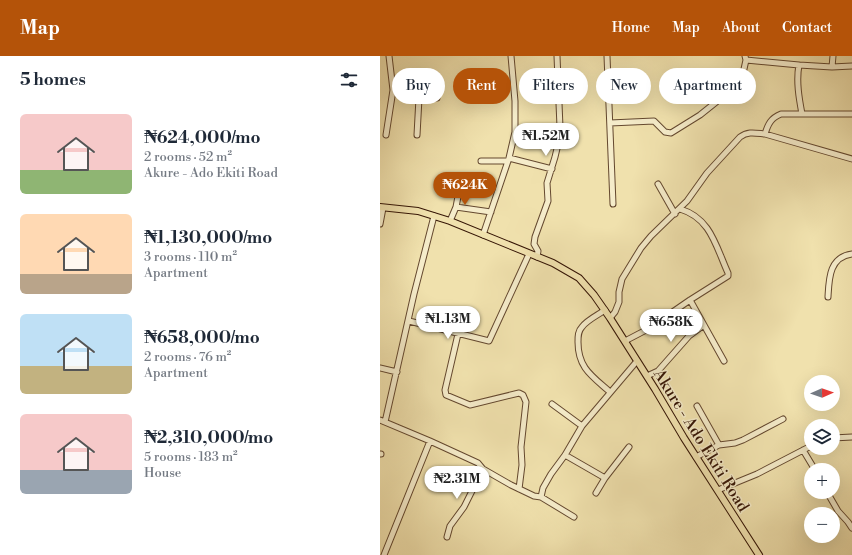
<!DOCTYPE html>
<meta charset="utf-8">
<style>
:root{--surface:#fff;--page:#f2f2f3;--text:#1f2937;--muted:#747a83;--accent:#b45309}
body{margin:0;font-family:"Libre Bodoni",serif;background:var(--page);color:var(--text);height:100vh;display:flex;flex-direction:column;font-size:15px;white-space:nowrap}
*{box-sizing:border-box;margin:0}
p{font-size:13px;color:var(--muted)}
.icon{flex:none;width:22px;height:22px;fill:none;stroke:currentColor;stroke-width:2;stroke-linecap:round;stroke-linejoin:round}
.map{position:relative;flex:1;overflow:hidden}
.drawer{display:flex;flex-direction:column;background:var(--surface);width:380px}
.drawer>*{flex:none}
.top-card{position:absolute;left:12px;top:12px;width:380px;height:36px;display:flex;gap:8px}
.needle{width:26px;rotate:88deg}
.fabs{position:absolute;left:424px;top:319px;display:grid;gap:8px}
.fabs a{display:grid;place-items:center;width:36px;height:36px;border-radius:50%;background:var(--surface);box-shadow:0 4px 16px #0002;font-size:20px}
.price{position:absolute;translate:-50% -34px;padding:0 9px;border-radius:14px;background:#fff;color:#222;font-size:13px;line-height:26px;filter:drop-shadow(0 1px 2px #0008)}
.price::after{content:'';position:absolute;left:50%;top:24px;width:12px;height:9px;margin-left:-6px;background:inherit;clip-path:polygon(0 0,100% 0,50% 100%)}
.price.on{background:var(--accent);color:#fff}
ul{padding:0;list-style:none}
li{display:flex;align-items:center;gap:12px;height:100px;padding:0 20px}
li span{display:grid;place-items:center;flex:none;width:112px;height:80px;border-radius:6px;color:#555}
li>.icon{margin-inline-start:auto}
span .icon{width:48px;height:48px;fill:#fffc;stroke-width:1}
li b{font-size:17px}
h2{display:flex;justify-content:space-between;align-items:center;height:48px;padding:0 20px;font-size:17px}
.pill{padding:0 14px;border-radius:18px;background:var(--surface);box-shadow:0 4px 16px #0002;font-size:14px;line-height:36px}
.pill.on{background:var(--accent);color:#fff}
header{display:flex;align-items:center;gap:24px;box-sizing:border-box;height:56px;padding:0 20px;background:var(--accent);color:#fff}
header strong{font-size:19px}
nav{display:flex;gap:22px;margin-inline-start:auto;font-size:14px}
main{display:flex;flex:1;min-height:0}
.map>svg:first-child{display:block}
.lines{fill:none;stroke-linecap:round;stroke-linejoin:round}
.minor-casing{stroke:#64482f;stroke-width:7}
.major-casing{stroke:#351505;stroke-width:8}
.minor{stroke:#f5ecca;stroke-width:5}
.major{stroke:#f0e1ad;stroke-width:6}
.labels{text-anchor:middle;stroke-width:3;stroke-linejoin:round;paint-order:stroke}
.street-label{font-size:16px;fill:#351505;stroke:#f5ecca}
</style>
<header>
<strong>Map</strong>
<nav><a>Home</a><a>Map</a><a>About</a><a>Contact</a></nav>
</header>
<main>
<section class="drawer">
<h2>5 homes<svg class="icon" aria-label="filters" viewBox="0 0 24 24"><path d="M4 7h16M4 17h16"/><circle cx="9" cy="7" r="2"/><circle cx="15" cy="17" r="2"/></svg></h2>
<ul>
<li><span style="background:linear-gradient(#f6c9c9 70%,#8fb573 0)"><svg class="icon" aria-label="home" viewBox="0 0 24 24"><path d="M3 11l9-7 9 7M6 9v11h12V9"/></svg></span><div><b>₦624,000/mo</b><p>2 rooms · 52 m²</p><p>Akure - Ado Ekiti Road</p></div></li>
<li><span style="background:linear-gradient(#ffd9b3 75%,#b9a48a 0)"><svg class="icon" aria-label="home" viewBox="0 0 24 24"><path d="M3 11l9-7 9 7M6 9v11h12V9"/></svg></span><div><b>₦1,130,000/mo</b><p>3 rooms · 110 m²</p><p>Apartment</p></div></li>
<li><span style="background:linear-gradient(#bfe0f5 65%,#c2b280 0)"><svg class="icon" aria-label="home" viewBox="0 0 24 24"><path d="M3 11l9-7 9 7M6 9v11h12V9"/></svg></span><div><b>₦658,000/mo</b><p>2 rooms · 76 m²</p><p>Apartment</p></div></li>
<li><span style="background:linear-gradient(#f6c9c9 70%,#9aa5b1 0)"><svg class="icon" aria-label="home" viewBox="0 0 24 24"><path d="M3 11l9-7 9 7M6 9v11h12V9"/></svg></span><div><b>₦2,310,000/mo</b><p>5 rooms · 183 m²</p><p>House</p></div></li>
</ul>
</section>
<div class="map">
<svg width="472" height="499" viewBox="0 0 472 499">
<rect width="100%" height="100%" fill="#f0e1ad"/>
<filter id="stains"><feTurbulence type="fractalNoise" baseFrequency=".005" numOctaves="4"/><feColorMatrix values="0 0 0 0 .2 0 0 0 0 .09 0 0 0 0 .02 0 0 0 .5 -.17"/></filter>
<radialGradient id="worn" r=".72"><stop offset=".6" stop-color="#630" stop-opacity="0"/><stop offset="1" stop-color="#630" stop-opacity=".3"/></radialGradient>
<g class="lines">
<!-- minor casing -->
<g class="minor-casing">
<path id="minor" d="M227 0 233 148
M365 0 366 4 419 9
M452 11 472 10
M13 34 39 42H57
M422 58C419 42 416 25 419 9L452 11 453 0
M230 67 274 65 285 76 291 77 320 59 340 43 343 36 362 22 366 4
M385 78C388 68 391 62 401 58H472
M6 79 13 34 9 0
M37 79 39 42
M129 102 172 113
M101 105H128
M278 128 295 158
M76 151 111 156
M70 165 76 151 80 130
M0 168 3 152
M103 179 129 102 135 76V45L131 0
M157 201 158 195 154 188 155 181 168 145 167 127 175 101 179 84 180 71 177 0
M448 241C449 223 449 201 472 198
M310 244 344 305
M225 254C218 259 207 264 202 271 198 275 198 280 198 286 198 312 212 320 230 336
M230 262 235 256 239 246V236L242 223 261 192 271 180 307 145 327 117 360 81C368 75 375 77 385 78L472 103
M29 265 109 285 149 198
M78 278 65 334 66 339 90 349 139 337 143 339 146 346 141 391 142 409 139 433
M245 285 268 273 310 244 348 220V217C336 191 331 162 300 153
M0 312 17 316
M267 320 278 315 309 280 324 269
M172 348 202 370
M317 350 339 389
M0 364 50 385 98 407 103 413 131 429 154 440 161 441 194 461
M5 366 34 238 54 160
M453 382 472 381
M423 394 435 414
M0 398H1
M185 399 225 422
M316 401 339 389 355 387 363 384 403 363
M338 434 377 418 431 390
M447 436 458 455 468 466 472 472
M216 437 225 422 249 391
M161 441 163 432 171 418 185 399 202 370 257 305
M67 481 70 470 84 451 103 413
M4 499 50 385"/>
</g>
<!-- major casing -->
<g class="major-casing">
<path id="major" d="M0 151 38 155 70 165 173 207 199 222 214 239 230 262 275 333 304 382 379 499"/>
</g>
<!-- minor -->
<use href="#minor" class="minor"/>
<!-- major -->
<use href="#major" class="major"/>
</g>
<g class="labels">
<!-- street labels -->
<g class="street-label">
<text transform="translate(322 384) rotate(58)" y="6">Akure - Ado Ekiti Road</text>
</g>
</g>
<rect width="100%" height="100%" filter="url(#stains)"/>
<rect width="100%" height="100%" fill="url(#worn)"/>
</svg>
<div class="fabs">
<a><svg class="needle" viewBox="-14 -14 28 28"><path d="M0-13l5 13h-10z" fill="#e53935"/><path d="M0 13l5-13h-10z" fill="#747a83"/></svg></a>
<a><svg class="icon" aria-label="layers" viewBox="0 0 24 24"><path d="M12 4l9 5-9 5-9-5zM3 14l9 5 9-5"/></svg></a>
<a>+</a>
<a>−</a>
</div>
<b class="price" style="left:166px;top:101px">₦1.52M</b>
<b class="price on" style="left:85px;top:150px">₦624K</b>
<b class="price" style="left:68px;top:284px">₦1.13M</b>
<b class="price" style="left:291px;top:287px">₦658K</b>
<b class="price" style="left:77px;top:444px">₦2.31M</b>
<div class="top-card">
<a class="pill">Buy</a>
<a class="pill on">Rent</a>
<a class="pill">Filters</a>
<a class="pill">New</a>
<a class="pill">Apartment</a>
</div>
</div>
</main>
